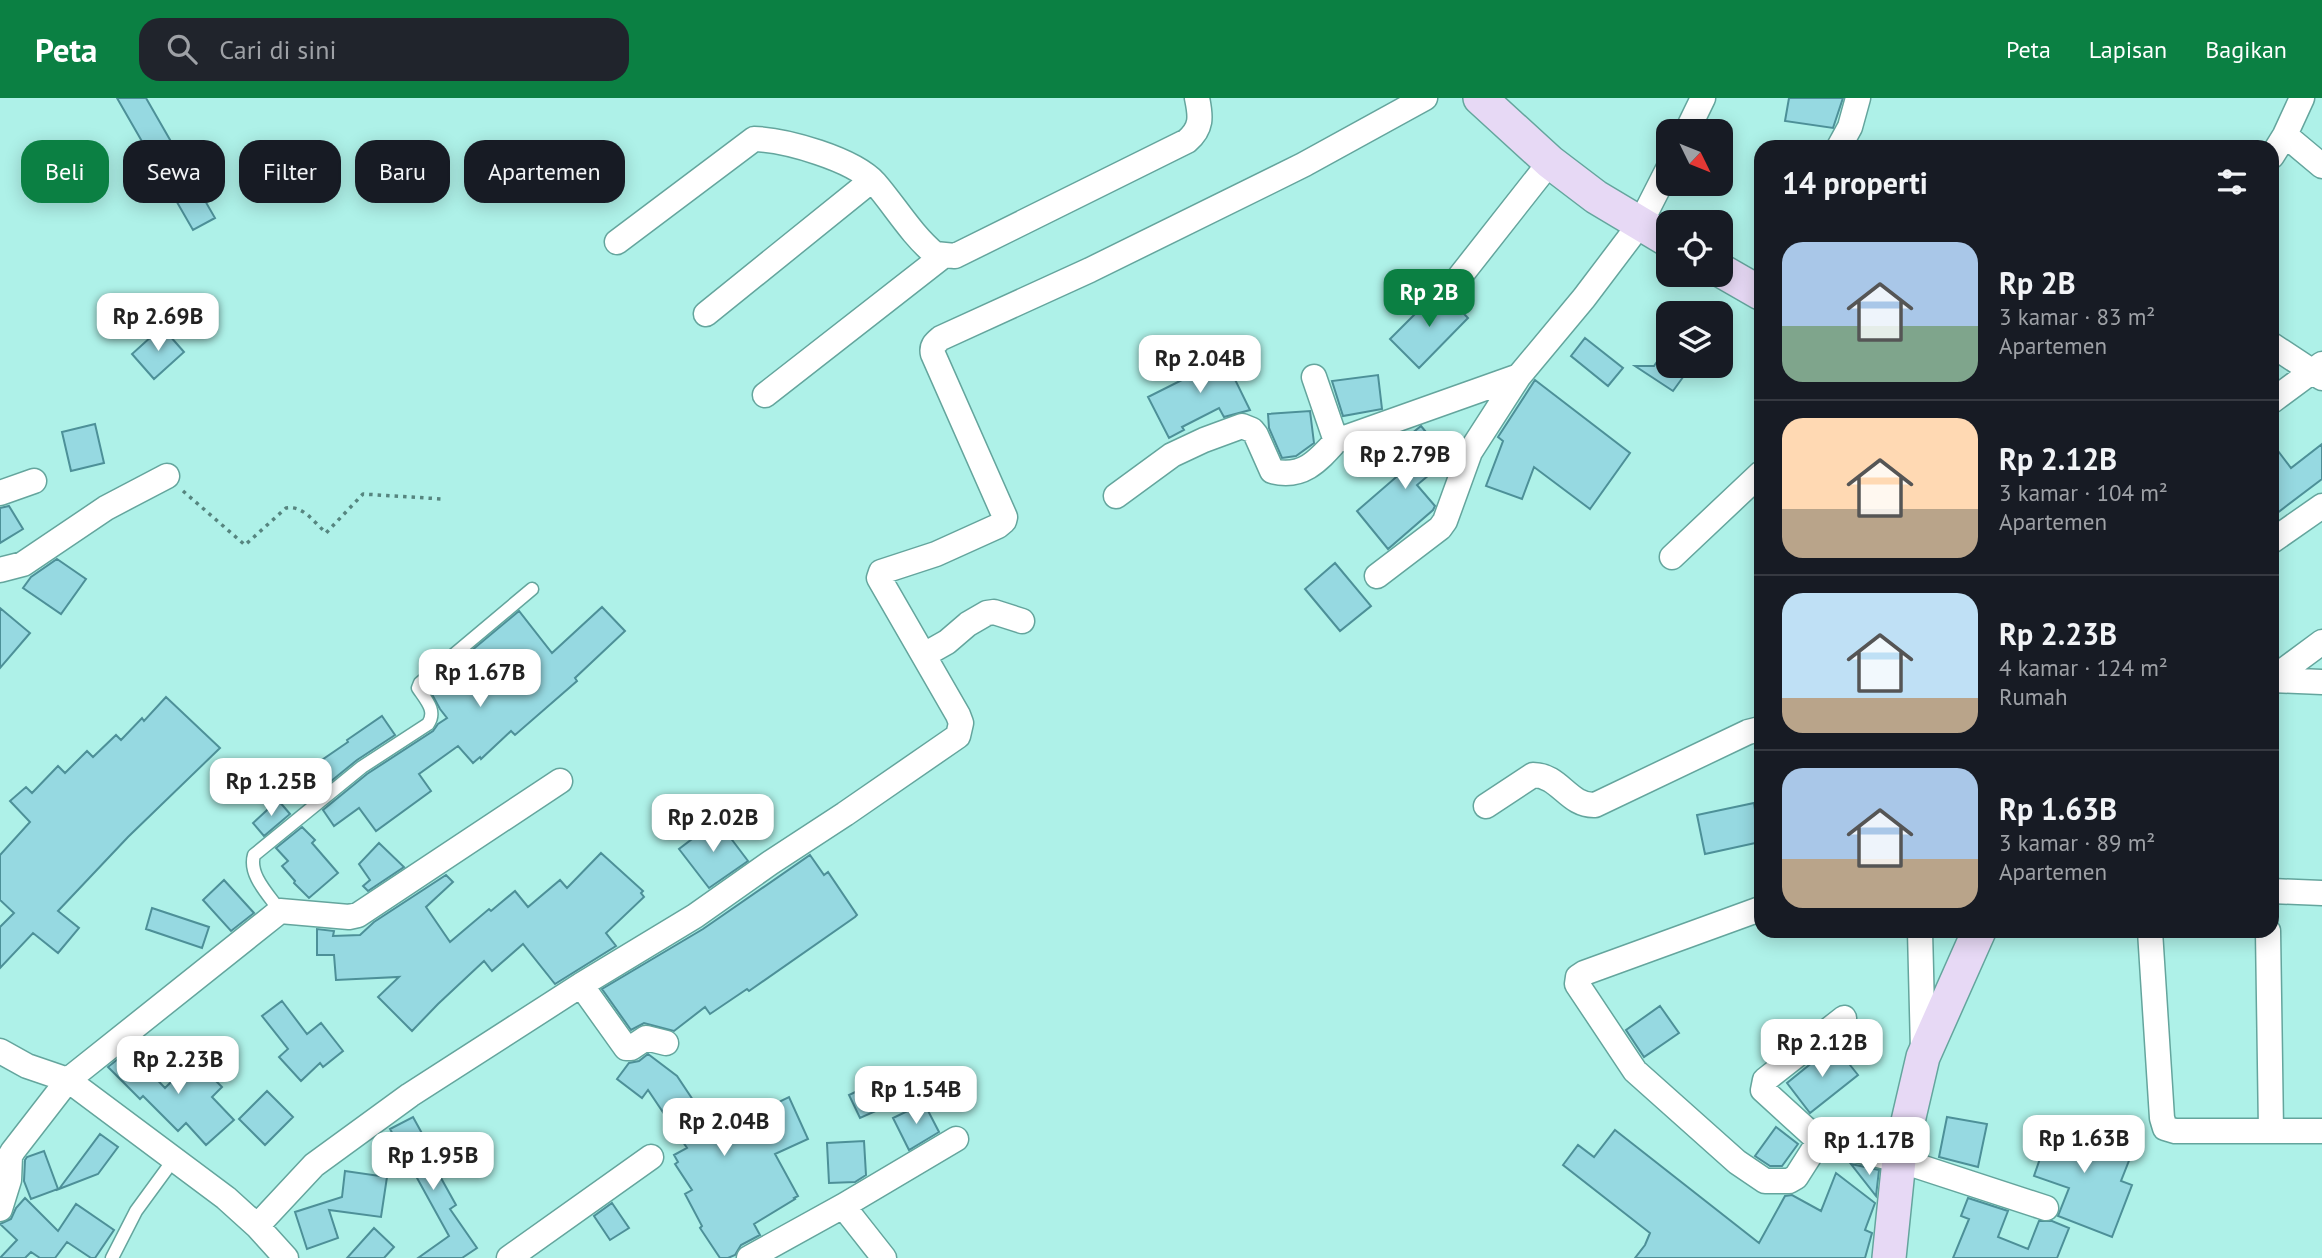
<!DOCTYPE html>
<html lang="id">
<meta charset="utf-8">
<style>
:root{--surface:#171b24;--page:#20242c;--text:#f1f3f6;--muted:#9ea1a6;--line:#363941;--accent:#0b8043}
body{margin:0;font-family:"PT Sans",sans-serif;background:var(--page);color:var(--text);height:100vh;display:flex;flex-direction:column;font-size:26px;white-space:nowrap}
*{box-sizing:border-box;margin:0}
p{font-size:23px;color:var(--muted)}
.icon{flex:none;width:38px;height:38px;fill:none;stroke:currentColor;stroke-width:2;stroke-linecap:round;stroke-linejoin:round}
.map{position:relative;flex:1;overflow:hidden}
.drawer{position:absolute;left:1754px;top:42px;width:525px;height:798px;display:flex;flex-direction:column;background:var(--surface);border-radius:21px;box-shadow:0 4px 18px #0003}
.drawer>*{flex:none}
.guide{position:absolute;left:21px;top:42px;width:665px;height:63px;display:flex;gap:14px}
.needle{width:46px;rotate:133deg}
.controls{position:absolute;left:1656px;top:21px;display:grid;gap:14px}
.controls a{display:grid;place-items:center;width:77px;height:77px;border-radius:14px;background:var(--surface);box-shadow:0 4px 18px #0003;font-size:35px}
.price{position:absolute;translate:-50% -60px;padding:0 16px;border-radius:14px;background:#fff;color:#222;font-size:23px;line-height:46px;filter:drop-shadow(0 2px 4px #0008)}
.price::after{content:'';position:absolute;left:50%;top:42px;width:21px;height:16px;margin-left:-10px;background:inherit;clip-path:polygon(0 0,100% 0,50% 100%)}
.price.active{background:var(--accent);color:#fff}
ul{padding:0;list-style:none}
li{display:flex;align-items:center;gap:21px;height:175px;padding:0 28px}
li+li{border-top:2px solid var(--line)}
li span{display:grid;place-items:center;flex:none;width:196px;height:140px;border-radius:21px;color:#555}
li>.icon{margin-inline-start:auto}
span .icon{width:84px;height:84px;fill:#fffc;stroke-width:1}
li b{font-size:30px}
h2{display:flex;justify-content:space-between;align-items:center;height:84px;padding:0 28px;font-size:30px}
.chip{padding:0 24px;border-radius:21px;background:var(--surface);box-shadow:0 4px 18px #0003;font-size:24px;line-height:63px}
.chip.active{background:var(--accent);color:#fff}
header{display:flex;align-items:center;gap:42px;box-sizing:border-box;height:98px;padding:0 35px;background:var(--accent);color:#fff}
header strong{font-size:33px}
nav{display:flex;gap:38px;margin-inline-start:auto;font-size:24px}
.search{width:490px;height:63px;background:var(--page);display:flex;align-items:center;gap:18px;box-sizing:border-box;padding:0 24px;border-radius:21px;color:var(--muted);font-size:26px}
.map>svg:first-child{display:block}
.building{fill:#96d9e1;stroke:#4d9098;stroke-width:2}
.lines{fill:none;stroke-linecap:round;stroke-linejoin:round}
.lane-casing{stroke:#64a59d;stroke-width:15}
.street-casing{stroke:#64a59d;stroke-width:27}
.secondary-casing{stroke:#64a59d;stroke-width:36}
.path{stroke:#56857f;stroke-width:3.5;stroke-dasharray:3.5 5;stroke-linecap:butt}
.lane{stroke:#fff;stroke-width:12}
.street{stroke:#fff;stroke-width:24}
.secondary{stroke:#e7d9f5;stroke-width:33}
</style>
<header>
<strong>Peta</strong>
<div class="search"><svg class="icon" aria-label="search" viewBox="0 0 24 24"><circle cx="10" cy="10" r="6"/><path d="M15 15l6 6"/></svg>Cari di sini</div>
<nav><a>Peta</a><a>Lapisan</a><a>Bagikan</a></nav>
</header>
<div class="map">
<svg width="2322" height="1160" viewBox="0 0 2322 1160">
<rect width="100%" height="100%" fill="#aef1e8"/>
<!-- building -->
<path class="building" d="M117 0H146L215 120 193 132Z
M1789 0H1843L1833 30 1785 23Z
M1440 191 1468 220 1419 270 1390 241Z
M162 229 184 254 154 281 132 256Z
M1585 240 1623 270 1608 288 1571 258Z
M1668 248V268H1691L1673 293 1635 268H1654Z
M1220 251 1250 312 1224 319 1219 310 1182 329 1184 332 1169 340 1148 299 1200 273 1196 263Z
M1378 277 1382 311 1343 318 1332 283Z
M1535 282 1630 355 1590 411 1534 369 1522 401 1486 388 1503 343 1498 339Z
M1310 313 1314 345 1296 358 1282 360 1269 330 1268 316Z
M95 326 104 365 71 373 62 334Z
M1421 328 1448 361 1417 387 1435 408 1433 412 1388 451 1357 413 1409 368 1394 350Z
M2272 345 2291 370 2322 346V381L2272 419Z
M9 408 23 431 0 445V410Z
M57 461 86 481 61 516 23 490 31 479Z
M1335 465 1371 508 1340 533 1305 491Z
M602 509 625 533 575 580 577 583 515 637 511 633 481 661 480 659 473 665 458 648 419 676 431 693 376 733 359 710 334 728 323 712 367 676 433 633 438 626 447 620 440 611 428 589 519 513 552 555Z
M0 510 30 535 0 570Z
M166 599 220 650 128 739 58 813 79 830 58 855 33 835 0 870V829L14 815 0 802V757L30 724 10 703 26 689 32 695 58 668 65 675 87 653 93 659 116 637 121 642 142 620 144 623Z
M382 618 395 637 357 662 314 697 300 677 348 644 347 642Z
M278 702 290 716 264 738 253 725Z
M1754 705 1760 744 1705 756 1697 717Z
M717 722 748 763 709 790 679 751Z
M302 729 315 742 312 745 338 775 309 800 294 785 295 783 282 768 288 763 276 750Z
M379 745 404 769 368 793 363 788 370 782 359 766Z
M601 755 643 793 641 795 644 799 606 835 616 848 555 886 523 846 492 873 484 863 438 906 412 933 378 899 399 879 336 882 334 857H317V831L334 833 333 838 360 837 374 824 446 777 453 784 426 809 450 844 489 811 491 813 515 793 528 809 560 782 567 790Z
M810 757 824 777 828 774 857 817 855 819 749 893 747 891 710 916 705 909 674 933 644 925 631 932 602 891 703 831Z
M224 782 254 815 231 833 203 802Z
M152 810 209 829 202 850 146 831Z
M282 903 307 936 321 925 343 953 323 969 320 965 301 983 279 959 288 951 262 918Z
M1660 908 1679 935 1644 959 1626 932Z
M1834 947 1858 977 1810 1015 1787 985Z
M129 952 165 990 194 961 222 989 212 999 234 1022 206 1047 186 1025 178 1033 143 998 140 1001 108 969Z
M648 956 677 978 715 1035 789 999 808 1041 775 1056 798 1098 794 1100 795 1101 754 1126 760 1137 741 1147 735 1157 728 1160H720L700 1130 702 1128 685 1096 692 1092 675 1066 678 1064 674 1057 687 1050 648 992 642 1000 617 981 629 965 639 963Z
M876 984 887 1008 860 1020 849 997Z
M267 993 293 1019 265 1047 239 1021Z
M924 1005 939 1034 909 1052 893 1020Z
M413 1019 430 1050 426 1053 456 1107 450 1111 477 1150 462 1160H418L449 1138 390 1031Z
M1947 1019 1987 1026 1978 1069 1939 1059Z
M2038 1019 2132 1055 2121 1083 2132 1087 2112 1139 2058 1118 2069 1090 2034 1078 2045 1046 2030 1040Z
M1776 1029 1798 1046 1782 1068H1770L1755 1058Z
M1615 1032 1759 1145 1785 1098 1792 1097 1821 1113 1836 1075 1875 1105 1865 1132 1872 1135 1865 1160H1635L1645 1147 1650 1135 1563 1067 1578 1047 1594 1059Z
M100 1036 118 1049 98 1076 59 1091Z
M864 1043 866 1077 855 1084 829 1085 827 1045Z
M44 1053 58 1091 31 1101 24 1083 25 1062 27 1059Z
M1851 1066 1879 1072 1876 1098Z
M345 1073 387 1079 381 1119 329 1112 338 1140 307 1151 295 1114 342 1099Z
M25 1100 58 1133 76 1106 114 1132 95 1160H91L67 1144 55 1160H40L31 1154 25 1160H0L17 1142 0 1126 11 1121 16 1110Z
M1968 1100 2008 1113 1998 1139 2028 1151 2039 1123H2052L2069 1130 2057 1160H1953L1969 1121 1961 1118Z
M612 1105 629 1130 610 1142 594 1118Z
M374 1130 394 1149 384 1160H347Z"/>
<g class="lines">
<!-- lane casing -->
<g class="lane-casing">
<path id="lane" d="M280 813C269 797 248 777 254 757L362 669 428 626C437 613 426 602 418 590L420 585 532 491
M112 1160 136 1113 174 1061"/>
</g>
<!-- street casing -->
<g class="street-casing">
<path id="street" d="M1687 33 1703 0
M2285 37 2322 68
M1839 49 1850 29 1858 0
M2272 58 2285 37 2302 0
M1303 67 1425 0
M617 144 754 41C786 42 853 61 875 85 895 108 911 136 935 156L955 158 1187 43C1202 30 1201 19 1197 0
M1454 186 1550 64
M706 216 872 82
M2272 247 2322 280
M1314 279 1336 343 1519 278
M765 297 943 158
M2272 303 2322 266
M0 395 34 383
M1116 398 1172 357 1204 342 1242 328 1252 332 1256 337 1272 373C1302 381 1318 363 1336 343
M2272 443 2322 408
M1672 459 1760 376
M0 472 23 466 106 410 167 378
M1377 478 1440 430 1445 423 1470 354 1519 278 1584 200 1640 126 1668 71
M924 557 947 544 968 526 987 515 994 514 1022 523
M2272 581 2322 544
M2272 582 2322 584
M1486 708 1533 677C1560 677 1568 708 1595 707L1748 634 1760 631
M2272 793 2322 795
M1760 811 1584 875 1578 879 1577 886 1635 973 1737 1064 1765 1083H1789L1796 1079 1819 1043
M1920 833 1923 952
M2150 833 2162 1020 2165 1030 2175 1033H2322
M2268 833 2271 1032
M581 887 626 950H631L646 940 666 945
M1844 920 1765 982 1763 992 1819 1043 1899 1062 2046 1110
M0 953 27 968 68 982 226 1100 257 1128 286 1160
M843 1108 884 1160
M0 1111 9 1082 10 1058 13 1053 68 982 280 813 349 819 358 817 560 683
M257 1128 314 1067 410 997 581 887 695 818 770 765 845 716 958 638 961 625 958 617 879 480 881 474 936 456 998 428 1004 423 1005 419 933 256C931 248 935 245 941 240L1090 172 1305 66
M509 1160 651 1059
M749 1160 843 1108 956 1041"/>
</g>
<!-- secondary casing -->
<g class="secondary-casing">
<path id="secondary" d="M1480 0 1550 64 1596 99 1668 142
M1720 172 1760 195
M1889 1160 1899 1062 1923 959 1979 833"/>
</g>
<!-- path -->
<path class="path" d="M183 393 245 447 286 410C303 407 314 424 326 435L363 396 442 401"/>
<!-- lane -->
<use href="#lane" class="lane"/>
<!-- street -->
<use href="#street" class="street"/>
<!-- secondary -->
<use href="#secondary" class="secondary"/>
</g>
</svg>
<div class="controls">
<a><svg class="needle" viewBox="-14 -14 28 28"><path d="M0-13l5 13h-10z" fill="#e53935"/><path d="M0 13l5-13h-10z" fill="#9ea1a6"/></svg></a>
<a><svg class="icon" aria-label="locate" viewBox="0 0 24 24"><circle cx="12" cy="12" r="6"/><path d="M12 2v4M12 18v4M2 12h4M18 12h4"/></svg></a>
<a><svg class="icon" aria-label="layers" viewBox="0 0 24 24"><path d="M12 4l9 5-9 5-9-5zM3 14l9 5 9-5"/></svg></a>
</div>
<b class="price active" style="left:1429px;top:231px">Rp 2B</b>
<b class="price" style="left:158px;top:255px">Rp 2.69B</b>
<b class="price" style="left:1200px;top:297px">Rp 2.04B</b>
<b class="price" style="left:1405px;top:393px">Rp 2.79B</b>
<b class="price" style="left:480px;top:611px">Rp 1.67B</b>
<b class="price" style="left:271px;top:720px">Rp 1.25B</b>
<b class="price" style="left:713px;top:756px">Rp 2.02B</b>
<b class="price" style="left:1822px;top:981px">Rp 2.12B</b>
<b class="price" style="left:178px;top:998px">Rp 2.23B</b>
<b class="price" style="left:916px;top:1028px">Rp 1.54B</b>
<b class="price" style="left:724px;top:1060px">Rp 2.04B</b>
<b class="price" style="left:2084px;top:1077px">Rp 1.63B</b>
<b class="price" style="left:1869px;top:1079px">Rp 1.17B</b>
<b class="price" style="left:433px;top:1094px">Rp 1.95B</b>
<div class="guide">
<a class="chip active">Beli</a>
<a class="chip">Sewa</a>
<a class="chip">Filter</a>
<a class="chip">Baru</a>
<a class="chip">Apartemen</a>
</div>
<section class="drawer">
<h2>14 properti<svg class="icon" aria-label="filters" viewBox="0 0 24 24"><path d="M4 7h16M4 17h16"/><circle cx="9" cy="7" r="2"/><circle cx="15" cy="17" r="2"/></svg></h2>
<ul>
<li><span style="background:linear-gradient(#a9c7e8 60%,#7fa58c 0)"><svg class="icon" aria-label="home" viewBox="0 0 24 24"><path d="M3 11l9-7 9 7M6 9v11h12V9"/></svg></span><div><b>Rp 2B</b><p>3 kamar · 83 m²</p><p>Apartemen</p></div></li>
<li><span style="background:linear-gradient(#ffd9b3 65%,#b9a48a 0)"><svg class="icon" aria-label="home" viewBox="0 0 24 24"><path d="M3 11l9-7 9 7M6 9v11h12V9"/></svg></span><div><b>Rp 2.12B</b><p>3 kamar · 104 m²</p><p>Apartemen</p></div></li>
<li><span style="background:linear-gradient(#bfe0f5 75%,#b9a48a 0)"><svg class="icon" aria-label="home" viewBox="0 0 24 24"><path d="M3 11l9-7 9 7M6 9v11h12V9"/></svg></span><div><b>Rp 2.23B</b><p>4 kamar · 124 m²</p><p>Rumah</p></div></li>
<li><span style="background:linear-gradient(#a9c7e8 65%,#b9a48a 0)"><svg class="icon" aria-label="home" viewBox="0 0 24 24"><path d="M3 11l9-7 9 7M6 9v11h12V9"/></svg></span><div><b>Rp 1.63B</b><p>3 kamar · 89 m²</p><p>Apartemen</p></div></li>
</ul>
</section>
</div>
